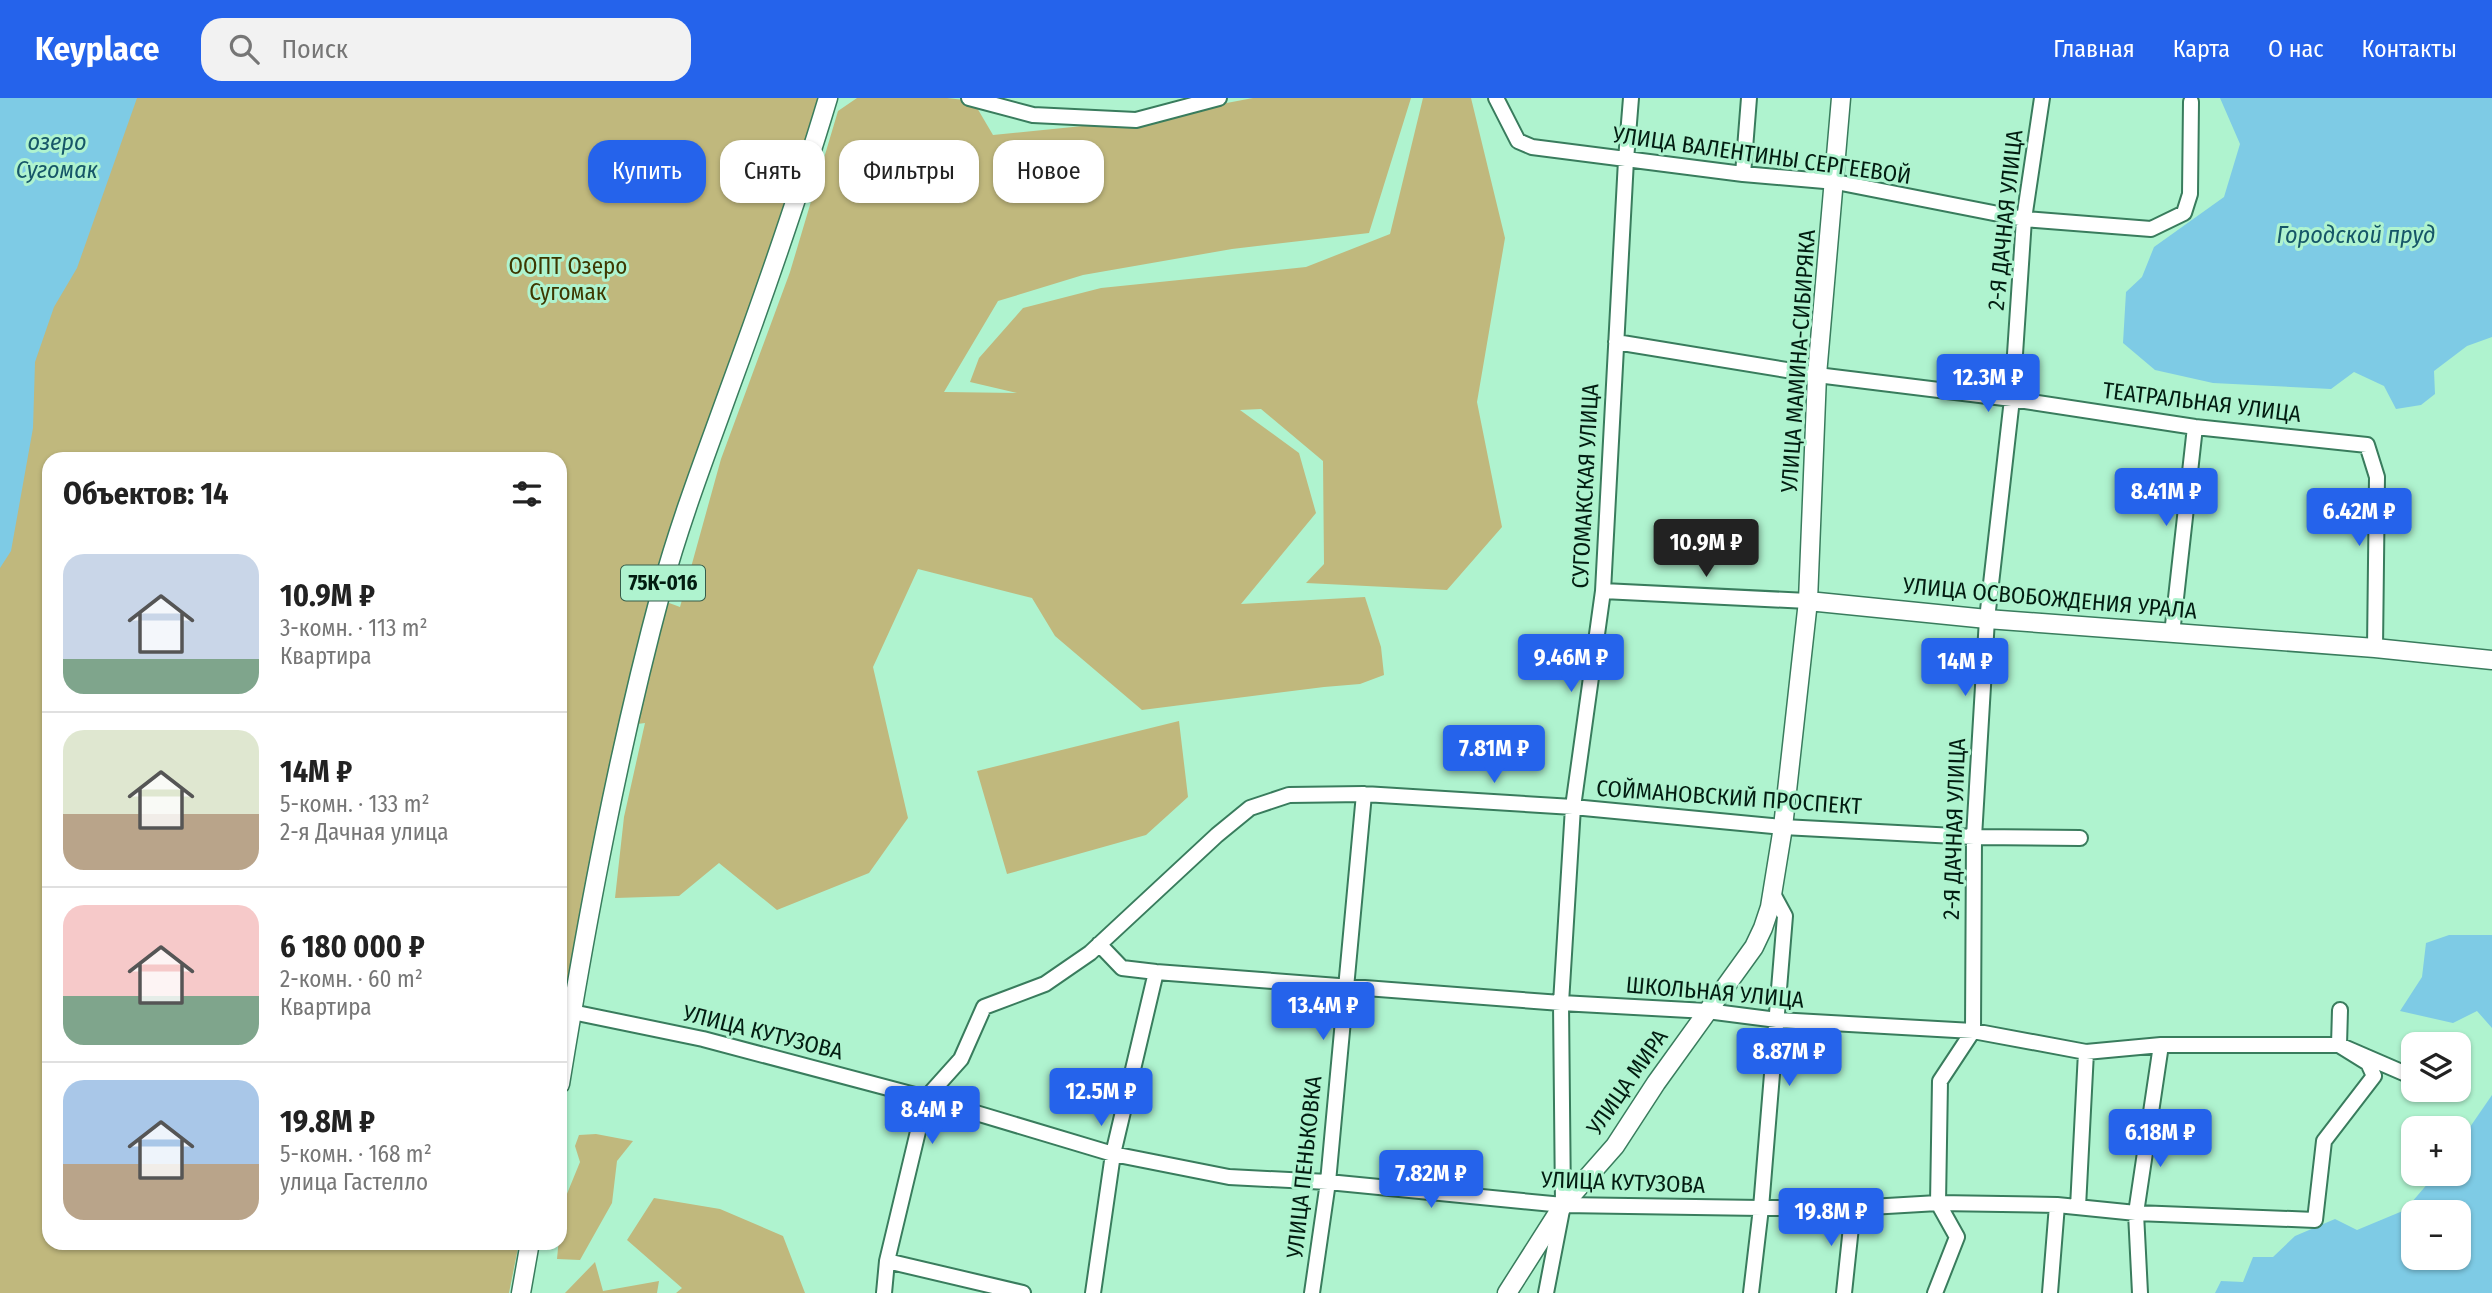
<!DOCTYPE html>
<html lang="ru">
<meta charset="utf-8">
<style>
:root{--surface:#fff;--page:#f2f2f2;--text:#222;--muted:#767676;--line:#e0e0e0;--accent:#2563eb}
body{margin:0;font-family:"Fira Sans Condensed",sans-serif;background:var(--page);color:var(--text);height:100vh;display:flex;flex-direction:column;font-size:26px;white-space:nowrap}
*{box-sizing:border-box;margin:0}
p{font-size:23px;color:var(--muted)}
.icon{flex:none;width:38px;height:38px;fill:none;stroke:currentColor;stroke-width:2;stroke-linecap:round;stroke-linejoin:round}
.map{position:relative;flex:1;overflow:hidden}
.panel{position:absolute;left:42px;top:354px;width:525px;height:798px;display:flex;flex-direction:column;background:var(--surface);border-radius:21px;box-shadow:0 2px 5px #0004}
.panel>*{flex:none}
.banner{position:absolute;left:588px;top:42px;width:665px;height:63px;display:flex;gap:14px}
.fabs{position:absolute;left:2401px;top:934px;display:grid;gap:14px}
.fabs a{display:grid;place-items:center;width:70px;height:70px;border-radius:14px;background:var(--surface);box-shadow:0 2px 5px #0004;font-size:35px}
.price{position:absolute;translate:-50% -60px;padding:0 16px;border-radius:7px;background:var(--accent);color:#fff;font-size:23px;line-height:46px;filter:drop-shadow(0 2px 4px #0008)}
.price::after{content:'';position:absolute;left:50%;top:42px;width:21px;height:16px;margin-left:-10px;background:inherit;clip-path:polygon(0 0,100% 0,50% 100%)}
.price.current{background:#222;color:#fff}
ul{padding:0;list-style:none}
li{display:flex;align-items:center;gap:21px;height:175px;padding:0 21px}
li+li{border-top:2px solid var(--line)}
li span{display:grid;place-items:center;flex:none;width:196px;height:140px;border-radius:21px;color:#555}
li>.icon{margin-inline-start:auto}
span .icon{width:84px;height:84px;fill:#fffc;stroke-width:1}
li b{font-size:30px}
h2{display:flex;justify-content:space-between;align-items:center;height:84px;padding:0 21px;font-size:30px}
.pill{padding:0 24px;border-radius:21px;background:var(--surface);box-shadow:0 2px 5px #0004;font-size:24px;line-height:63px}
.pill.current{background:var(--accent);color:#fff}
header{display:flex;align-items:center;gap:42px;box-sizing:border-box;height:98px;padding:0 35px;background:var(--accent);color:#fff}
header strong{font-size:33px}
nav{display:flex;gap:38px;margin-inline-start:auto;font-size:24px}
.search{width:490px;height:63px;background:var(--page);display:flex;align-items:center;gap:18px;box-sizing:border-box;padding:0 24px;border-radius:21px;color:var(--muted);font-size:26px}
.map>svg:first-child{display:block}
.green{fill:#c0b87d}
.water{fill:#7ecbe5;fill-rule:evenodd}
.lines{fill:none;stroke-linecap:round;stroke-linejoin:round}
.minor-casing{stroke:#397c5d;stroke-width:18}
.major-casing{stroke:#397c5d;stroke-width:21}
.minor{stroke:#fff;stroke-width:14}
.major{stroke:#fff;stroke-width:18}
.labels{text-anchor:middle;stroke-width:6;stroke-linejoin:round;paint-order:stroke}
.shield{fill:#aff3cf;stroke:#365d4a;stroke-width:2}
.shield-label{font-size:21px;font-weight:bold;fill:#021d11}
.street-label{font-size:23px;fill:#021d11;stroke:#aff3cf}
.park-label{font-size:23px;fill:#3e3701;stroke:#aff3cf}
.water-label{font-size:24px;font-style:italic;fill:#165668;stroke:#aff3cf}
</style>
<header>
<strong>Keyplace</strong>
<div class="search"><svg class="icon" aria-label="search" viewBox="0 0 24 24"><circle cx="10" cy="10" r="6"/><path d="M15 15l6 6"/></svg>Поиск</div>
<nav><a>Главная</a><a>Карта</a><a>О нас</a><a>Контакты</a></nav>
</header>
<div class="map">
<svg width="2492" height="1195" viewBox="0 0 2492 1195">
<rect width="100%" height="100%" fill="#aff3cf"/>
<!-- green -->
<path class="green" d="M0 0H821L768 165 688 380 655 490 653 499 680 509 721 361 790 174 838 13 857 0H947L973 3 993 37 1132 23 1253 0H1411L1369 135 1232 151 1083 177 998 203 944 294 1017 295 970 284 979 260 1023 210 1101 190 1306 169 1390 136 1423 0H1471L1505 140 1477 304 1502 429 1447 492 1306 485 1324 466 1323 363 1261 311 1240 312 1299 355 1316 415 1241 506 1365 499 1381 549 1384 577 1360 586 1324 589 1142 612 1055 538 1032 500 918 471 873 569 908 720 869 775 777 812 719 765 679 798 615 800 624 719 645 625 622 628 560 929V360H49V1144L519 1145 509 1195H0Z
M1179 623 1188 699 1146 737 1007 776 977 673Z
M596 1036 633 1043 617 1063 612 1105 580 1162 557 1161 562 1108 580 1064 575 1048 579 1037Z
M654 1100 720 1111 783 1138 805 1195H676L682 1190 627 1142Z
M595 1164 603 1193 659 1183 657 1195H565Z"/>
<!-- water -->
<path class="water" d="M0 0H137L77 170 54 209 35 264 33 330 11 453 0 470Z
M2220 0H2492V239L2467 248 2434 273 2435 296 2421 307 2396 311 2384 288 2354 274 2331 291 2213 285 2155 272 2123 245 2126 194 2142 179 2154 149 2224 99 2240 46Z
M2449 837H2492V930L2477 913 2453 925 2400 913 2422 879 2426 845Z
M2492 997V1195H2215L2221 1183 2243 1184 2253 1159H2273L2295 1138 2335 1121 2357 1132 2405 1112 2436 1076H2459V1045ZM2413 1115H2459V1160H2413Z"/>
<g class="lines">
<!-- minor casing -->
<g class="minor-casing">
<path id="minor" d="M969 0 1033 17 1136 22 1219 0
M1496 0 1518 43 1532 49 1743 76 1836 84 2024 121 2151 131 2184 115 2190 96 2191 4
M1743 76 1749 0
M1616 244 1817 277 2012 301 2195 329 2367 347 2377 379 2375 550
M1603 493 1808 503
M2172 536 2195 329
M1099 846 1122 870 1156 874 1561 905 1707 913 1777 922 1973 933 2086 954 2161 947H2339L2413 979
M572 914 703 941 926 1000 1113 1056 1229 1079 1328 1084 1563 1107 1761 1110H1853L1938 1105 2057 1107 2136 1115 2315 1122 2324 1043 2374 978 2368 965 2339 947 2340 912
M2078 1109 2086 954
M887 1163 1023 1195
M884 1195 887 1163 926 1000 961 961 984 909 1045 886 1090 855 1217 737 1250 710 1289 697 1364 696 1573 709 1783 729 1974 739 2080 740
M1093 1195 1113 1056 1156 874
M1312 1195 1328 1084 1364 696
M1546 1195 1563 1107 1561 905 1573 709 1603 493 1626 62 1631 0
M1751 1195 1761 1110 1785 818 1772 794
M1844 1195 1853 1110
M1935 1195 1957 1139 1938 1105 1940 983 1973 933 1974 739 1987 521 2012 301 2024 121 2042 0
M2050 1195 2057 1107
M2140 1195 2136 1115 2161 947"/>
</g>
<!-- major casing -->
<g class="major-casing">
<path id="major" d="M1808 503 1987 521 2375 550 2492 562
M560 986C587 820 618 653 662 490 680 424 705 359 728 295 764 197 798 100 828 0
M521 1195 530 1144
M1507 1195 1563 1107 1615 1048 1656 985 1754 849 1763 830 1770 809 1783 729 1808 503 1817 277 1841 0"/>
</g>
<!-- minor -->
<use href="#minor" class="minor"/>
<!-- major -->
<use href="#major" class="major"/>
</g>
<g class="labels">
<!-- shield labels -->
<rect class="shield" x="621" y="467.5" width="84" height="35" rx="5"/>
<g class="shield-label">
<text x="663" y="492">75К-016</text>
</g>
<!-- street labels -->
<g class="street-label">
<text transform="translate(1762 57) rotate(8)" y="8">УЛИЦА ВАЛЕНТИНЫ СЕРГЕЕВОЙ</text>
<text transform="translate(2005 122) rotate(-84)" y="8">2-Я ДАЧНАЯ УЛИЦА</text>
<text transform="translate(1798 263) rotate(-86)" y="8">УЛИЦА МАМИНА-СИБИРЯКА</text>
<text transform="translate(2202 304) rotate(7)" y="8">ТЕАТРАЛЬНАЯ УЛИЦА</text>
<text transform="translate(1585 388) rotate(-87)" y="8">СУГОМАКСКАЯ УЛИЦА</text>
<text transform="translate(2050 500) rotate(5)" y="8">УЛИЦА ОСВОБОЖДЕНИЯ УРАЛА</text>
<text transform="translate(1729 699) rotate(4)" y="8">СОЙМАНОВСКИЙ ПРОСПЕКТ</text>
<text transform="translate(1954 731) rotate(-88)" y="8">2-Я ДАЧНАЯ УЛИЦА</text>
<text transform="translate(1715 894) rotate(5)" y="8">ШКОЛЬНАЯ УЛИЦА</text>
<text transform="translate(763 934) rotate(14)" y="8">УЛИЦА КУТУЗОВА</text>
<text transform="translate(1627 984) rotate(-55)" y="8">УЛИЦА МИРА</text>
<text transform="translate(1304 1069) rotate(-84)" y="8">УЛИЦА ПЕНЬКОВКА</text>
<text transform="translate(1623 1084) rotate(2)" y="8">УЛИЦА КУТУЗОВА</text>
</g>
<!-- park labels -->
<g class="park-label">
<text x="568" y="176">ООПТ Озеро<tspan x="568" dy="26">Сугомак</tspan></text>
</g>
<!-- water labels -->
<g class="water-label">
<text x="57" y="52">озеро<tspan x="57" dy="28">Сугомак</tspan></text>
<text x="2356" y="145">Городской пруд</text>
</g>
</g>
</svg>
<div class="fabs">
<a><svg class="icon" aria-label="layers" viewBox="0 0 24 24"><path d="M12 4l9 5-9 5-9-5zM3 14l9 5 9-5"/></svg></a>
<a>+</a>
<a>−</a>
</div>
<b class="price" style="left:1988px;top:316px">12.3M ₽</b>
<b class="price" style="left:2166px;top:430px">8.41M ₽</b>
<b class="price" style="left:2359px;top:450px">6.42M ₽</b>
<b class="price current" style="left:1706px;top:481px">10.9M ₽</b>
<b class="price" style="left:1571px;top:596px">9.46M ₽</b>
<b class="price" style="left:1965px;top:600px">14M ₽</b>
<b class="price" style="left:1494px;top:687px">7.81M ₽</b>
<b class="price" style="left:1323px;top:944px">13.4M ₽</b>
<b class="price" style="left:1789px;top:990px">8.87M ₽</b>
<b class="price" style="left:1101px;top:1030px">12.5M ₽</b>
<b class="price" style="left:932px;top:1048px">8.4M ₽</b>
<b class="price" style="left:2160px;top:1071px">6.18M ₽</b>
<b class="price" style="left:1431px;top:1112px">7.82M ₽</b>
<b class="price" style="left:1831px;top:1150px">19.8M ₽</b>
<div class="banner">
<a class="pill current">Купить</a>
<a class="pill">Снять</a>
<a class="pill">Фильтры</a>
<a class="pill">Новое</a>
</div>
<section class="panel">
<h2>Объектов: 14<svg class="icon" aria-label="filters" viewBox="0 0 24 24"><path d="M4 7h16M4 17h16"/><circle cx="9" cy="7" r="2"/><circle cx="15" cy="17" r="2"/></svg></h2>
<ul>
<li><span style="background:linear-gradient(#c9d6e8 75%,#7fa58c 0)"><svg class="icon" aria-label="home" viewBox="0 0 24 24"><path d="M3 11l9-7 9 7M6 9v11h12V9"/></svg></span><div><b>10.9M ₽</b><p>3-комн. · 113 m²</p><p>Квартира</p></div></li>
<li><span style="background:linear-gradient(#dfe7d0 60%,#b9a48a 0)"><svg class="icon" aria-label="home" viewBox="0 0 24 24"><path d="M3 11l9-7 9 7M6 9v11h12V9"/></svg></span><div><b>14M ₽</b><p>5-комн. · 133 m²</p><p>2-я Дачная улица</p></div></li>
<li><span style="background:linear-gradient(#f6c9c9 65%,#7fa58c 0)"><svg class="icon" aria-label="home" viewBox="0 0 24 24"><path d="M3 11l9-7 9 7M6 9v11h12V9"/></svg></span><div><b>6 180 000 ₽</b><p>2-комн. · 60 m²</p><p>Квартира</p></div></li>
<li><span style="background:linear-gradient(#a9c7e8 60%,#b9a48a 0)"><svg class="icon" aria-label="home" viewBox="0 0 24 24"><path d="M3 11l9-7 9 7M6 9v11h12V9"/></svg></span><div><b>19.8M ₽</b><p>5-комн. · 168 m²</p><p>улица Гастелло</p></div></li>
</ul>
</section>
</div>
